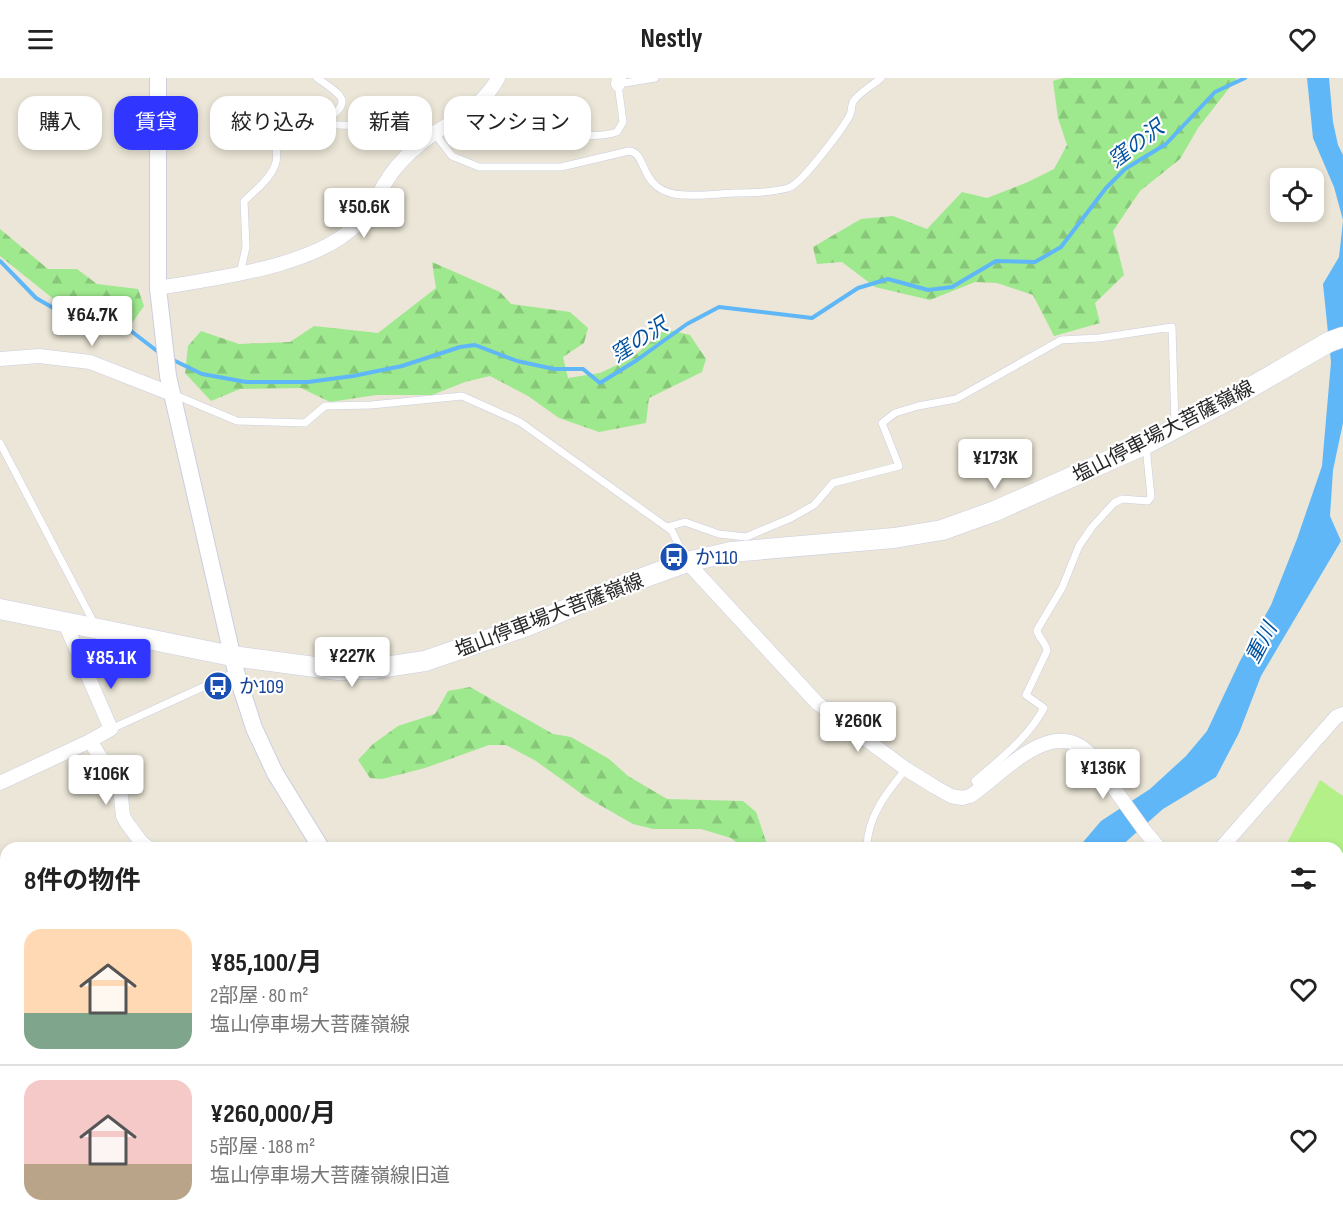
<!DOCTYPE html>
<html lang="ja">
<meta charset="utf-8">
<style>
:root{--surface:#fff;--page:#f2f2f2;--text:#222;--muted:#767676;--line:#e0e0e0;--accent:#3036ff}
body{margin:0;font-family:"Sofia Sans Condensed","Noto Sans JP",sans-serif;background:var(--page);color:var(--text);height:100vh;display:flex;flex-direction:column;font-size:22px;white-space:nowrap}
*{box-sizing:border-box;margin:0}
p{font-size:20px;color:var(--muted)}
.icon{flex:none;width:33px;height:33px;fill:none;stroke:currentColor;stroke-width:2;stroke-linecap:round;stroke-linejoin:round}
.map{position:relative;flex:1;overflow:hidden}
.panel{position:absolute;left:0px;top:764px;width:1344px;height:386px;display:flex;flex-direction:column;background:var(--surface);border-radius:18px 18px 0 0;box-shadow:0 3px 9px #0003}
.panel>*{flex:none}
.top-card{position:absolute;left:18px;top:18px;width:600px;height:54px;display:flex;gap:12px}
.controls{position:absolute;left:1270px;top:90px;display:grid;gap:12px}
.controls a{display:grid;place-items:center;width:54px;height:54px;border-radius:12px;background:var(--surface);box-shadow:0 3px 9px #0003;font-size:30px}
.price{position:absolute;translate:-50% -51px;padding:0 14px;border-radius:6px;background:#fff;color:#222;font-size:20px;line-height:39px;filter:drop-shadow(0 2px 3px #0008)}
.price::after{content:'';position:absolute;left:50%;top:36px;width:18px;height:14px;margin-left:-9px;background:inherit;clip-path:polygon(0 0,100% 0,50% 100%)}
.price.on{background:var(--accent);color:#fff}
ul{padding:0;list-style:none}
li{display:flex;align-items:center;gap:18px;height:150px;padding:0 24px}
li+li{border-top:2px solid var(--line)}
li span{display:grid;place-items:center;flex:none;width:168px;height:120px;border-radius:18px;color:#555}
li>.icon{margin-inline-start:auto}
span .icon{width:72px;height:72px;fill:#fffc;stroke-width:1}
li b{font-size:26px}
h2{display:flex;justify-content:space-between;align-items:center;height:72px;padding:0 24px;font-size:26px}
.tag{padding:0 21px;border-radius:18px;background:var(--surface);box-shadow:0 3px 9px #0003;font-size:21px;line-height:54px}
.tag.on{background:var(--accent);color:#fff}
header{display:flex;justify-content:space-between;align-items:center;height:78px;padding:0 24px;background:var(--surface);font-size:27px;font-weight:700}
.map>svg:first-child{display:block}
.forest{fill:url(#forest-firs)}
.pitch{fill:#b3f088}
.water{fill:#5fb7f8}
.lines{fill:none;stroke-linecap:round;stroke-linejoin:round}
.stream{stroke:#5fb7f8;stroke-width:4}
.service-casing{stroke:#cccde2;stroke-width:8}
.minor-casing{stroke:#cccde2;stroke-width:15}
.tertiary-casing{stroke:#cccde2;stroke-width:18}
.secondary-casing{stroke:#cccde2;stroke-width:21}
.trunk-casing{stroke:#cbcbcb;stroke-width:24}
.service{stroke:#fff;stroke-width:7}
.minor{stroke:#fff;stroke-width:14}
.tertiary{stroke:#fff;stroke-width:16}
.secondary{stroke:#fff;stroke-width:20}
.trunk{stroke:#fed34c;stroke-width:22}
.labels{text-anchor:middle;stroke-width:4.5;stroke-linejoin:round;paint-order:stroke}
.street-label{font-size:20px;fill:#272727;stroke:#fff}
.transit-label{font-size:20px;fill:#164399;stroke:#fff;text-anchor:start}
.water-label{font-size:21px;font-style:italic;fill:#0251a0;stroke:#fff}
</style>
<header><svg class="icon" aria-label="menu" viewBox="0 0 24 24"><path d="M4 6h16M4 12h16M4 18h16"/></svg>Nestly<svg class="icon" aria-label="heart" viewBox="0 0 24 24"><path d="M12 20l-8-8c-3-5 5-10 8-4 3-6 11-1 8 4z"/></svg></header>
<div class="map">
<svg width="1343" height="1148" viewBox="0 0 1343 1148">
<defs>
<pattern id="forest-firs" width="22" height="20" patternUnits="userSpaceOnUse" patternTransform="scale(1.5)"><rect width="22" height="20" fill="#9ee88e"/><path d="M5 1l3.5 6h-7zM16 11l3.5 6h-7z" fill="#88c77a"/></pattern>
</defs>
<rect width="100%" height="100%" fill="#ebe6d7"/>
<!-- forest -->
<path class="forest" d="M1063 0H1237L1198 50 1180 81 1140 113 1113 153 1124 197 1095 225 1100 245 1054 258 1033 217 997 205 975 204 930 222 875 209 842 184 817 186 813 169 861 141 893 138 927 151 962 114 987 120 1028 104 1054 91 1067 67 1058 40 1053 3Z
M0 151 48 191H77L97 206 138 211 144 228 132 245 56 223 0 178Z
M432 184 500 214 511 226 570 234 588 250 584 265 563 279 568 300 600 295 632 280 665 251 690 257 706 281 702 294 649 320 646 345 599 354 559 340 528 318 490 298 465 304 432 317H376L330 324 301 310 240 311 211 323 185 295 188 268 201 253 239 266 290 264 314 248 378 255 436 210Z
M470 609 553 656 571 659 609 681 628 698 667 721 743 723 756 734 768 769H742L731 760 701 751H653L633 746 586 719 536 683 506 667H489L425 690 382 701 370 700 358 682 373 666 398 648 435 636 448 613Z"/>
<!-- pitch -->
<path class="pitch" d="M1320 702 1343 718V952L1338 946V770L1285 769Z"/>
<!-- water -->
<path class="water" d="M1307 0H1329L1333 44 1338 67 1343 77V142L1334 109 1313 60Z
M1343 143V345L1333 392 1330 438 1341 463 1261 598 1239 655 1216 699 1163 731 1120 769 1078 770 1101 743 1150 711 1186 678 1207 653 1240 583 1271 527 1297 461 1322 388 1331 284 1323 206 1339 179Z"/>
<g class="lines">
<!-- stream -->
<path class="stream" d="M0 183 36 220 55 231 104 242 127 250 161 276
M171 281 202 296 246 304H308L353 298 402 288 460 269 475 267 517 283 554 291H583L600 305 637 282 687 246 719 229 812 240 858 210 888 201 928 212 952 209 996 183 1035 184 1061 169 1106 110 1125 91 1166 66 1215 14 1245 0"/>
<!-- service casing -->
<g class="service-casing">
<path id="service" d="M295 38 299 36C313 38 330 44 339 31 343 26 343 22 340 18 334 11 324 5 317 0
M454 43C470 49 486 57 503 60 515 63 527 55 539 54 567 52 587 63 617 54L623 44 618 6 655 0
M435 56 452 78 479 89H561L629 73C647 74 639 109 674 116 693 119 715 116 734 115 749 115 774 114 788 110 801 107 843 50 850 37 852 33 851 28 853 24 858 15 873 7 881 0
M240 196 246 169 244 123C273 97 289 83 266 46L267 38C285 25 296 41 315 46L436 51
M175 317 237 343 305 345 325 328 371 327 462 318 520 344 672 453 686 482
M0 365 95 547
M667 449 685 444 719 456 746 459 791 440 814 427 833 405 899 388 882 345 895 335 918 328 956 321 1061 262 1099 260 1172 249 1175 347
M111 651 236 594
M980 711 975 703C1000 681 1028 660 1044 630L1026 617 1047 573C1046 564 1038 560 1037 552L1062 510 1079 468 1092 449 1114 425 1122 421 1148 423 1151 419 1146 368
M867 770C867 739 887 714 906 691
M592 1148 599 1143"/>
</g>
<!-- minor casing -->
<g class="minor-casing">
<path id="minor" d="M618 6 619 0
M158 210C215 200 317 189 358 145 372 130 380 112 391 96 399 85 409 75 419 67 446 44 481 33 498 0
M0 281 39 278 90 284 172 316
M687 484 817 625 906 691 935 709 951 718 962 720 970 718C1001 698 1050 638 1088 674L1144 752 1159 770
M90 663 120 710 123 738 127 745 141 764 149 770
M0 705 90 663 111 651 64 543
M1221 770 1336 639 1343 636
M0 1013 6 1010
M206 1143 208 1148
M0 1145 7 1143"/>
</g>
<!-- tertiary casing -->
<g class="tertiary-casing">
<path id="tertiary" d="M158 0V210L168 298 236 594 254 650 275 695 321 770
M362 1143V1148"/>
</g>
<!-- secondary casing -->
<g class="secondary-casing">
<path id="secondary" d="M0 531 232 578 338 592 372 591 425 583 527 548 626 506 687 484 731 474 894 460 942 452 995 433 1146 366 1234 319 1329 264 1343 259"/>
</g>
<!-- trunk casing -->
<g class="trunk-casing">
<path id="trunk" d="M1338 1053 1343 1047
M1251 1148 1256 1143"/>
</g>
<!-- service -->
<use href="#service" class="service"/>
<!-- minor -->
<use href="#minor" class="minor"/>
<!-- tertiary -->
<use href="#tertiary" class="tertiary"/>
<!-- secondary -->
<use href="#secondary" class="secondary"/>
<!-- trunk -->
<use href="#trunk" class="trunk"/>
</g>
<!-- icons -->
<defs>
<g id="bus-disc" transform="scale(1.5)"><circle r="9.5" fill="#1a4fb4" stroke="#fff"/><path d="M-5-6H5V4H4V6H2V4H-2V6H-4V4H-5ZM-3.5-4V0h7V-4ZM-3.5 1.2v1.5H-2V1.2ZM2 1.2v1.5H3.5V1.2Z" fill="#fff"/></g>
</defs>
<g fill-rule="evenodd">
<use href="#bus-disc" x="674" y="479"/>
<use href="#bus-disc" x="218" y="608"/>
</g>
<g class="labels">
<!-- street labels -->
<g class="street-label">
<text transform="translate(1163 353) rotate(-27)" y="7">塩山停車場大菩薩嶺線</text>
<text transform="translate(549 537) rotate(-21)" y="7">塩山停車場大菩薩嶺線</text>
</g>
<!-- transit labels -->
<g class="transit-label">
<text x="695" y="486">か110</text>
<text x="239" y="615">か109</text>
</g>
<!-- water labels -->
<g class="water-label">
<text transform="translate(1136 66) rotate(-37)" y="7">窪の沢</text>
<text transform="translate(639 262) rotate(-33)" y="7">窪の沢</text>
<text transform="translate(1261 565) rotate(-62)" y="7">重川</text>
</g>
</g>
</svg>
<div class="controls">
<a><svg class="icon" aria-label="locate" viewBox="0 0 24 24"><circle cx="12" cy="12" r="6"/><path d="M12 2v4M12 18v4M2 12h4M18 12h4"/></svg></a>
</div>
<b class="price" style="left:364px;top:161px">¥50.6K</b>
<b class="price" style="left:92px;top:269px">¥64.7K</b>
<b class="price" style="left:995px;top:412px">¥173K</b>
<b class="price" style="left:352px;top:610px">¥227K</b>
<b class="price on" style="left:111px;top:612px">¥85.1K</b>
<b class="price" style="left:858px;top:675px">¥260K</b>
<b class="price" style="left:1103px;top:722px">¥136K</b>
<b class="price" style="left:106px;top:728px">¥106K</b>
<div class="top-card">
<a class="tag">購入</a>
<a class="tag on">賃貸</a>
<a class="tag">絞り込み</a>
<a class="tag">新着</a>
<a class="tag">マンション</a>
</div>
<section class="panel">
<h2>8件の物件<svg class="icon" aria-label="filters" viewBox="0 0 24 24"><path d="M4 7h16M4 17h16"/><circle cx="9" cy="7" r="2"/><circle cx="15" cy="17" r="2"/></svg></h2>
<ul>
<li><span style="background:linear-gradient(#ffd9b3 70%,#7fa58c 0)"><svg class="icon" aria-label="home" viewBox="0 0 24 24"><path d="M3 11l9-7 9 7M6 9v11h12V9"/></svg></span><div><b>¥85,100/月</b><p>2部屋 · 80 m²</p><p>塩山停車場大菩薩嶺線</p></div><svg class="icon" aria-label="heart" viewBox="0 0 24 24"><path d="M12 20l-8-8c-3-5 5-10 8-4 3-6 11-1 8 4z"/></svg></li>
<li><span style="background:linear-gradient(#f6c9c9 70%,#b9a48a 0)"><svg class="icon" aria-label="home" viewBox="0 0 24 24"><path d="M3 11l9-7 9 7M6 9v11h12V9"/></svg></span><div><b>¥260,000/月</b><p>5部屋 · 188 m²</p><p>塩山停車場大菩薩嶺線旧道</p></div><svg class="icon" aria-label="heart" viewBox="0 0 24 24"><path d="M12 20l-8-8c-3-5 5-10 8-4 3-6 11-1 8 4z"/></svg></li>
</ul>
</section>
</div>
